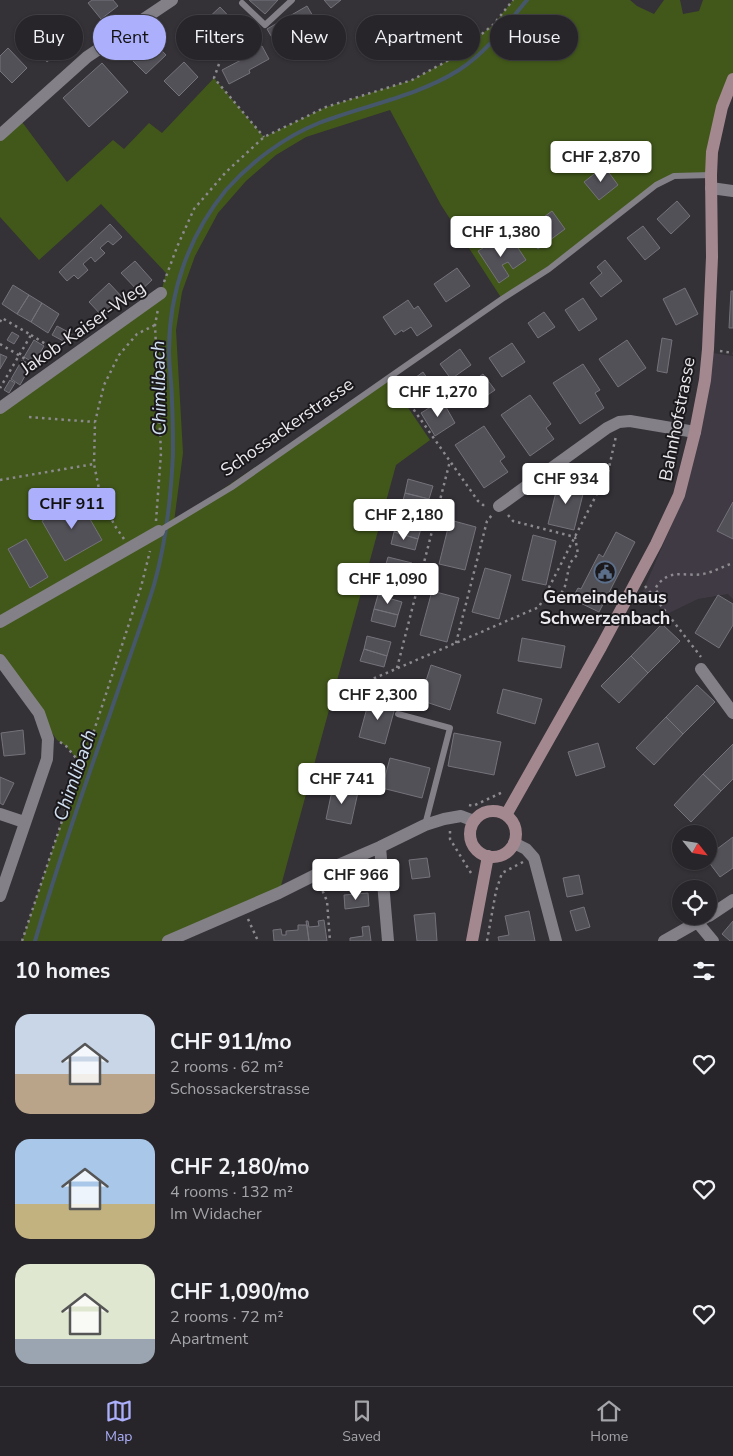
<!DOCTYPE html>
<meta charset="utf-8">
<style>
:root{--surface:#272529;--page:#333135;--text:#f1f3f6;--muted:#a4a5a8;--line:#434246;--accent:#acaffb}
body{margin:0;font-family:"Nunito Sans",sans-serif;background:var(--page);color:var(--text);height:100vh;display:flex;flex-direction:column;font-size:19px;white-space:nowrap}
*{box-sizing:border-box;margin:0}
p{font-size:16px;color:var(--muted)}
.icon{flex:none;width:28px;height:28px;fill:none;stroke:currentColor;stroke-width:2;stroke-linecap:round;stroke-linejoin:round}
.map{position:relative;height:941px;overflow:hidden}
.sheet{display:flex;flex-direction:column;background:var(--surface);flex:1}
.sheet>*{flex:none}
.banner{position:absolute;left:15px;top:15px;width:704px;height:45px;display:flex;gap:10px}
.needle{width:32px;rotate:120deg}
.buttons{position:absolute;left:672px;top:825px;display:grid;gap:10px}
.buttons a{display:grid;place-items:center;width:45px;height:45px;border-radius:50%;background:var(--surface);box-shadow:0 1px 4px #0004,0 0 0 1px var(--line);font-size:25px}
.price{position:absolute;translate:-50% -42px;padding:0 11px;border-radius:5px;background:#fff;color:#222;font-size:16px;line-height:32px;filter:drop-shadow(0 1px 2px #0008)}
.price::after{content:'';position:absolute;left:50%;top:30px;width:15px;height:11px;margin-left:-8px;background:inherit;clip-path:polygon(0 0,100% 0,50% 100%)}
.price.active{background:var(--accent);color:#111}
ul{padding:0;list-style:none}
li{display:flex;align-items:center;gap:15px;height:125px;padding:0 15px}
li span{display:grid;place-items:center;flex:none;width:140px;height:100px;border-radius:15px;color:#555}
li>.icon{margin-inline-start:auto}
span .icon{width:60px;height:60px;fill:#fffc;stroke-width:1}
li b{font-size:21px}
h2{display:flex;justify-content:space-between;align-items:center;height:60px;padding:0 15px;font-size:21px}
.pill{padding:0 18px;border-radius:22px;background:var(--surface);box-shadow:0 1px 4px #0004,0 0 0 1px var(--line);font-size:18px;line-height:45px}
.pill.active{background:var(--accent);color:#111}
.menu{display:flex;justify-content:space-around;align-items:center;height:70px;border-top:1px solid var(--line);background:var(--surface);font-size:14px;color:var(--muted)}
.menu a{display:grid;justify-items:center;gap:2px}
.menu .active{color:var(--accent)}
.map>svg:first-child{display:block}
.built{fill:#403a45}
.green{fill:#42581a}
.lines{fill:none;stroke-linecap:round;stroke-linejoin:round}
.stream{stroke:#46576b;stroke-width:4}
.building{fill:#535158;stroke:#74727a}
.path{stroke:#8c8a8f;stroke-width:2.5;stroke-dasharray:2.5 4;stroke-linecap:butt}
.service{stroke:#838088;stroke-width:6}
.minor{stroke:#838088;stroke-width:12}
.tertiary{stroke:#838088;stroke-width:12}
.secondary{stroke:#a4888f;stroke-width:12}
.labels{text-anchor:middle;stroke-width:4;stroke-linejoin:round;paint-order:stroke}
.street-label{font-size:18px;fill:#ebe9ee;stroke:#1b191c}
.poi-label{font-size:18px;font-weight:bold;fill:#ebe9ee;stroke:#1b191c}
.water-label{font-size:19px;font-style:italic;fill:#d2e1f1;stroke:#1b191c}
</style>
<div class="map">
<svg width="733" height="941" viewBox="0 0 733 941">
<rect width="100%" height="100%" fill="#343137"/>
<!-- built -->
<path class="built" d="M713 353 733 356V599L728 594 698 599 667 614 643 591 682 501Z"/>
<!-- green -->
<path class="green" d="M513 0H630L637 6 654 14 664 0H680L683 14 699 11 703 0H733V79L711 175 674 176 653 187 549 269 502 299 441 205 390 110 306 137 276 155 246 181 218 213 195 256 182 292 176 330 183 453 174 522 388 378 430 440 396 465 279 893 168 941H22L81 764 66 746 57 740 0 658V408L161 293 166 273 101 204 39 260 0 217V135L19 118 67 182 113 140 124 149 149 123 162 133 214 78 264 137 326 107 412 80 449 60 493 25Z"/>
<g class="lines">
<!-- stream -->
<path class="stream" d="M35 941C58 863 84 787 111 711 125 669 141 627 154 585 166 543 171 497 173 454 173 437 173 419 172 402 172 385 169 367 169 350 169 292 189 235 226 190 251 162 284 137 319 123 365 105 416 97 459 70 487 52 506 25 527 0"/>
</g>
<!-- building -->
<path class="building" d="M92 0H113L118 6 101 19 88 3Z
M249 0H278L265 14Z
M324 0H341L331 8Z
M307 6 320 28 280 51 267 29Z
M220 7 241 29 211 59 189 36Z
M60 16 77 36 47 62 30 42Z
M141 29 166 55 146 74 121 49Z
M262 46 269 59 249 70 250 73 229 84 222 70 243 59 241 56Z
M8 48 27 68 12 83 0 71V56Z
M184 62 198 77 179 96 164 81Z
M102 63 128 92 89 127 63 98Z
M604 166 618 185 599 200 584 182Z
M677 201 690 216 671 234 657 219Z
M552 211 565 229 538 249 525 231Z
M110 224 122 237 113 245 108 241 100 248 105 253 95 262 91 257 83 264 88 270 78 279 74 275 67 281 59 272Z
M643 226 660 248 645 260 627 238Z
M496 239 503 249 514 242 526 260 513 269 508 262 502 265 509 276 499 283 478 251 483 248 482 247 491 241 492 243Z
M605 260 622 281 601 297 590 283 602 273 597 267Z
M135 261 152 280 139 292 121 273Z
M457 268 470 286 446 302 434 284Z
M109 283 123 298 103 317 89 302Z
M13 285 29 295 17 314 2 304Z
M685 288 698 314 676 325 663 299Z
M731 291H733V328H729Z
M29 295 42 303 31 322 17 314Z
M583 298 597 319 579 331 565 310Z
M408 300 414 309 418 306 432 326 417 336 411 327 403 332 402 330 395 335 383 317Z
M42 303 59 314 48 333 31 322Z
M544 312 555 327 538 338 528 323Z
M57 326 72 334 67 343 52 335Z
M12 332 19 336 14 344 7 340Z
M662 338 672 340 667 373 657 371Z
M34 340 44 346 34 363 24 357Z
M627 340 646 368 618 387 599 359Z
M512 343 525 362 502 377 489 358Z
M460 349 471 365 451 379 440 364Z
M0 354 7 357 0 369Z
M22 360 31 365 20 385 11 379Z
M583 364 600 390 595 393 604 408 580 424 553 383Z
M423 372 436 391 414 406 397 381 404 377 408 383Z
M483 374 495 390 476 403 465 387Z
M10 380 15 383 9 393 4 390Z
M530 395 551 424 546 428 554 439 530 456 501 415Z
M442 400 455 423 435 436 421 413Z
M484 426 505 457 500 461 508 472 484 488 455 445Z
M408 479 433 486 429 499 405 493Z
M559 480 585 486 574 530 548 524Z
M405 493 429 499 426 511 402 504Z
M79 500 102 540 65 561 42 521Z
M733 502V539L717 531Z
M398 519 422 525 418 539 394 532Z
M450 520 476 527 465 570 439 564Z
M394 532 418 539 415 550 391 544Z
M616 532 635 542 599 612 572 599 578 588 581 589 599 554 603 557Z
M533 535 556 541 546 585 522 580Z
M26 539 48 577 30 588 8 549Z
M388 557 412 563 408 577 384 571Z
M485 568 511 575 499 619 472 612Z
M384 571 408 577 405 589 381 582Z
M432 591 459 598 447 642 420 635Z
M378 595 402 602 398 615 374 609Z
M718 595 733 604V625L719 648 695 633Z
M374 609 398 615 395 627 371 621Z
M662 624 680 641 648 673 631 656Z
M367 636 391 642 387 656 364 649Z
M522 638 565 646 561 668 518 661Z
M364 649 387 656 384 667 360 661Z
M631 656 648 673 619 703 601 686Z
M431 665 461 675 450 710 420 700Z
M697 685 715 702 683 734 666 717Z
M503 689 542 699 535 724 497 713Z
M370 697 396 704 385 744 359 737Z
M666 717 683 734 654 765 636 748Z
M23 730 25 754 4 756 1 733Z
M454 733 501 742 494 775 448 766Z
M598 743 605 767 576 776 568 752Z
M733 744V779L721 791 703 774Z
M390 758 430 768 422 798 382 788Z
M703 774 721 791 691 822 674 805Z
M0 777 14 783 3 805 0 803Z
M333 786 358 792 351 824 326 819Z
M733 837V868L720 877 708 861 709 855Z
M427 858 430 877 412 879 409 860Z
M579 875 583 894 567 897 563 878Z
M368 893 369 906 345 909 344 895Z
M584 907 590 927 576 931 570 911Z
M529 911 535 941H499L498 937 509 935 505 916Z
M435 913 437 941H417L414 915Z
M324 920 327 941H309L306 921H308L309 927 319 926 318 921Z
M733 921V941H730L722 934Z
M298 925H307L309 941H274L273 930 281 929 282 935H286V931L298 930Z
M369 926 371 941H350V938L363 936 362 927Z"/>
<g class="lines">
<!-- path -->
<path class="path" d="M219 64 214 78 264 137
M164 282 177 247 194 209 226 172 264 137 326 107 412 80 449 60 493 25 513 0
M0 322 2 318 31 335 0 388
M31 335 57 351
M0 344 37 366
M720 351 733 353
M395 383 478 501 483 505H487
M29 417 95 422
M571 468 605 478
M0 480 94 464
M508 515 513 521 575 537 578 554 570 563 565 586 557 602 545 595
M156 521 161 453 155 325 158 309
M124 539 115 526 101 499 94 464 95 422 104 385 119 355 137 334 155 325
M645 586 656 599 660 596 655 589C669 565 688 579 707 573 715 571 724 566 733 563
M656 599 701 657
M456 643 487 521 492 515
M397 668 450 461
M338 694 539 607 608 472 616 436
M60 742 66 746 81 764
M469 805 473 806 503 792
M450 831V839L471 873
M320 885 327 901 330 941
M248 919 258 941
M22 941 81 764 88 749 141 587 150 551
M487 941 496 891 502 873 523 862"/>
<!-- service -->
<path class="service" d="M242 3 265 25 292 0
M159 531 232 487 404 367 502 299 549 269 656 185 674 176 711 175
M398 714 450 728 425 825"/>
<!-- minor -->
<path class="minor" d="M711 188 733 191
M0 408 161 293
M499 506 607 428 619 422 630 421 695 432
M0 622 159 531
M0 660 39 713 48 739 47 759 0 896
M701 669 733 713
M0 814 24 822
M514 843 526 849 534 858 556 941
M380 847 388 941
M709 916 733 900
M698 923 713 941
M168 941 279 893 315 875 380 847 425 825 444 819 461 816 474 821
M664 941 708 916"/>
<!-- tertiary -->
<path class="tertiary" d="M0 135 87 57 172 0"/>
<!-- secondary -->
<path class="secondary" d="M470 834a23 23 0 1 1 46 0a23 23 0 1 1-46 0Z
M506 815 601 647 656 544 679 495 695 432 705 380 708 349 712 257 711 175 712 152 722 107 733 79
M472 941 488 856"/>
</g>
<!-- icons -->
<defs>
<g id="civic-ring" transform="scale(1.125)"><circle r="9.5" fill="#1b191c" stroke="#5c6f8a" stroke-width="1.5"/><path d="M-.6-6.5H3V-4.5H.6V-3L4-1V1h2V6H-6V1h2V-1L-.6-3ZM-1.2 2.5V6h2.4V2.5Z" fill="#5c6f8a"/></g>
</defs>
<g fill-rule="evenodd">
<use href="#civic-ring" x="605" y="572"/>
</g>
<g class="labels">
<!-- street labels -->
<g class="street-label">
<text transform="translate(83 328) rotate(-35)" y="6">Jakob-Kaiser-Weg</text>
<text transform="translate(677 419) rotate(-79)" y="6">Bahnhofstrasse</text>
<text transform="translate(287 427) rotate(-35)" y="6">Schossackerstrasse</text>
</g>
<!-- poi labels -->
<g class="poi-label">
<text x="605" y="603">Gemeindehaus<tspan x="605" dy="21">Schwerzenbach</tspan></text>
</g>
<!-- water labels -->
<g class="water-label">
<text transform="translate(158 388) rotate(-91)" y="7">Chimlibach</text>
<text transform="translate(74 775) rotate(-71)" y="7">Chimlibach</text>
</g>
</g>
</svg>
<div class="buttons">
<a><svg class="needle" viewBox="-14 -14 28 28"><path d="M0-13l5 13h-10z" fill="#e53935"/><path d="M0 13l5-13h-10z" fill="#a4a5a8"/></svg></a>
<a><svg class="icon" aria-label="locate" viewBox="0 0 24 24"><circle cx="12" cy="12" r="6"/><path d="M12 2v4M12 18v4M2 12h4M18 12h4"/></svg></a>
</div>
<b class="price" style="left:601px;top:183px">CHF 2,870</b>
<b class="price" style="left:501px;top:258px">CHF 1,380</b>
<b class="price" style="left:438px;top:418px">CHF 1,270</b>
<b class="price" style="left:566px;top:505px">CHF 934</b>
<b class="price active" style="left:72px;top:530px">CHF 911</b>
<b class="price" style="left:404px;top:541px">CHF 2,180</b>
<b class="price" style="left:388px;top:605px">CHF 1,090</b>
<b class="price" style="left:378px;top:721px">CHF 2,300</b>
<b class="price" style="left:342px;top:805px">CHF 741</b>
<b class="price" style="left:356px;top:901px">CHF 966</b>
<div class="banner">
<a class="pill">Buy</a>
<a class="pill active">Rent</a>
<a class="pill">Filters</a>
<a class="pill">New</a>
<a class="pill">Apartment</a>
<a class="pill">House</a>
</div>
</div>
<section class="sheet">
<h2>10 homes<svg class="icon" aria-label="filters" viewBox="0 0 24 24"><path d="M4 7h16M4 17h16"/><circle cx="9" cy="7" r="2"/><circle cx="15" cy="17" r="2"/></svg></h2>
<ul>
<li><span style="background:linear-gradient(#c9d6e8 60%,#b9a48a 0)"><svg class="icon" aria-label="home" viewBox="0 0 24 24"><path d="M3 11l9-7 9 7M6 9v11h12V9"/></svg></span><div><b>CHF 911/mo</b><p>2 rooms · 62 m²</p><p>Schossackerstrasse</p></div><svg class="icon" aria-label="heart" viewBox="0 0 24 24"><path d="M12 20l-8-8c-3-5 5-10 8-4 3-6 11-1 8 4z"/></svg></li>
<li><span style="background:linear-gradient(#a9c7e8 65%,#c2b280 0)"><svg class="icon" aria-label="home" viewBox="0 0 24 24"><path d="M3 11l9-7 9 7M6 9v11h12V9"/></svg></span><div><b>CHF 2,180/mo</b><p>4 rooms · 132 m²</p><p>Im Widacher</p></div><svg class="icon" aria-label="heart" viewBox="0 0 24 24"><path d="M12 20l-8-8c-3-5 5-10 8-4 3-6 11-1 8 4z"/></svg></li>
<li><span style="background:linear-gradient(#dfe7d0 75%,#9aa5b1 0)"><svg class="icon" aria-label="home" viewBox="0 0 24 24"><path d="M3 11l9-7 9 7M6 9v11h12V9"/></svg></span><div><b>CHF 1,090/mo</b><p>2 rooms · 72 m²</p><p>Apartment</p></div><svg class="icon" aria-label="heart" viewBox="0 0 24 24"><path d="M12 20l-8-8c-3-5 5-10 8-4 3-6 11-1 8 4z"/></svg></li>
</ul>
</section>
<nav class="menu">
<a class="active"><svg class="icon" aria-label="map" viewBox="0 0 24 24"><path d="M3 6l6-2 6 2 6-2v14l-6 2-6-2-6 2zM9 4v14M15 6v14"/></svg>Map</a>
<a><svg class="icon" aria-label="saved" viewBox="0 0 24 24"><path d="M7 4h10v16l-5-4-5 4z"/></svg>Saved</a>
<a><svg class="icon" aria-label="home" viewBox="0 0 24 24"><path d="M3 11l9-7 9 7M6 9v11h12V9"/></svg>Home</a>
</nav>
